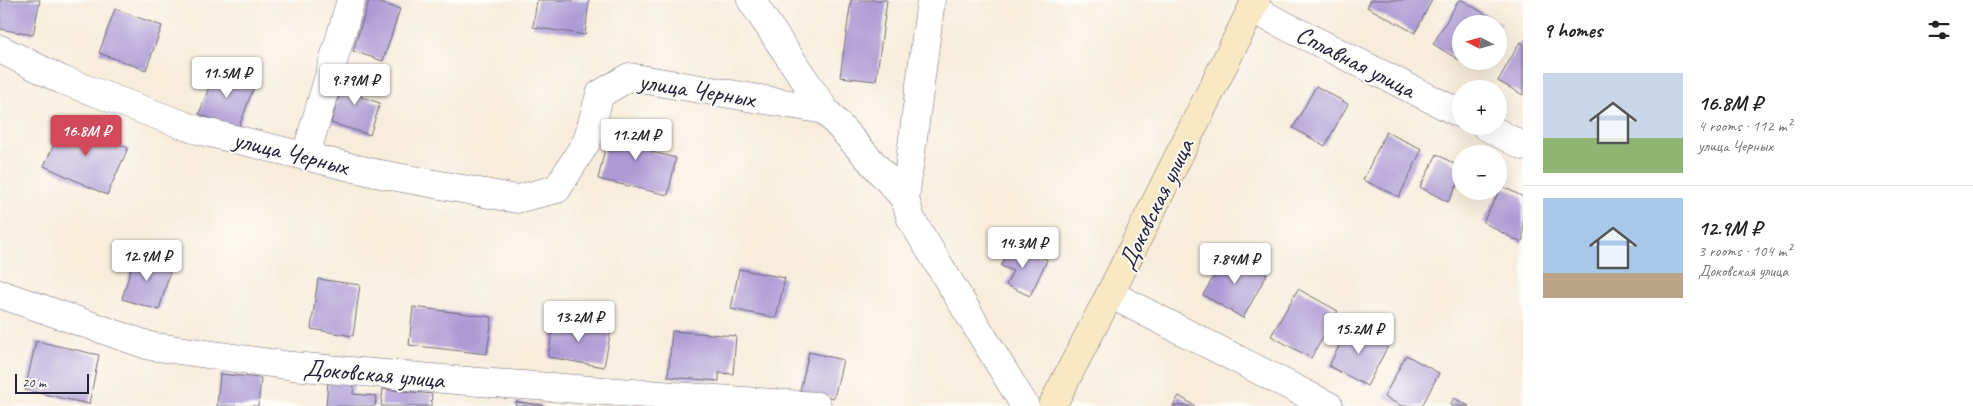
<!DOCTYPE html>
<meta charset="utf-8">
<style>
:root{--surface:#fff;--page:#f6f6f6;--text:#202124;--muted:#757577;--line:#e0e0e0;--accent:#d1495b}
body{margin:0;font-family:Caveat,sans-serif;background:var(--page);color:var(--text);height:100vh;display:flex;flex-direction:column;font-size:19px;white-space:nowrap}
*{box-sizing:border-box;margin:0}
p{font-size:16px;color:var(--muted)}
.icon{flex:none;width:28px;height:28px;fill:none;stroke:currentColor;stroke-width:2;stroke-linecap:round;stroke-linejoin:round}
.map{position:relative;flex:1;overflow:hidden}
.sheet{display:flex;flex-direction:column;background:var(--surface);width:450px}
.sheet>*{flex:none}
.needle{width:32px;rotate:276deg}
.buttons{position:absolute;left:1452px;top:15px;display:grid;gap:10px}
.buttons a{display:grid;place-items:center;width:55px;height:55px;border-radius:50%;background:var(--surface);box-shadow:0 5px 20px #0002;font-size:25px}
.scale{position:absolute;left:15px;bottom:12px;width:74px;box-sizing:border-box;padding-left:5px;border:2px solid #22223b;border-top:0;font-size:14px;line-height:18px;white-space:nowrap;color:#22223b;-webkit-text-stroke:4px #fdfcf7;paint-order:stroke}
.price{position:absolute;translate:-50% -42px;padding:0 11px;border-radius:5px;background:#fff;color:#222;font-size:16px;line-height:32px;filter:drop-shadow(0 1px 2px #0008)}
.price::after{content:'';position:absolute;left:50%;top:30px;width:15px;height:11px;margin-left:-8px;background:inherit;clip-path:polygon(0 0,100% 0,50% 100%)}
.price.current{background:var(--accent);color:#fff}
ul{padding:0;list-style:none}
li{display:flex;align-items:center;gap:15px;height:125px;padding:0 20px}
li+li{border-top:1px solid var(--line)}
li span{display:grid;place-items:center;flex:none;width:140px;height:100px;border-radius:0px;color:#555}
li>.icon{margin-inline-start:auto}
span .icon{width:60px;height:60px;fill:#fffc;stroke-width:1}
li b{font-size:21px}
h2{display:flex;justify-content:space-between;align-items:center;height:60px;padding:0 20px;font-size:21px}
main{display:flex;flex:1;min-height:0}
.map>svg:first-child{display:block}
.building{fill:#ab9ad4}
.lines{fill:none;stroke-linecap:round;stroke-linejoin:round}
.street-casing{stroke:#6d6973;stroke-width:29}
.secondary-casing{stroke:#6d6973;stroke-width:29}
.street{stroke:#fff;stroke-width:28}
.secondary{stroke:#f8e8c3;stroke-width:28}
.labels{text-anchor:middle;stroke-width:4;stroke-linejoin:round;paint-order:stroke}
.street-label{font-size:25px;fill:#22223b;stroke:#fdfcf7}
</style>
<main>
<div class="map">
<svg width="1523" height="406" viewBox="0 0 1523 406">
<rect width="100%" height="100%" fill="#fdfcf7"/>
<filter id="ink" filterUnits="userSpaceOnUse"><feTurbulence type="fractalNoise" baseFrequency=".02" numOctaves="2"/><feDisplacementMap in="SourceGraphic" scale="10" xChannelSelector="R" yChannelSelector="G"/><feConvolveMatrix kernelMatrix="1 2 1 2 8 2 1 2 1" color-interpolation-filters="sRGB"/></filter>
<filter id="wash" filterUnits="userSpaceOnUse"><feTurbulence type="fractalNoise" baseFrequency=".0096" numOctaves="4" result="noise"/><feDisplacementMap in="SourceGraphic" scale="20" xChannelSelector="R" yChannelSelector="G"/><feGaussianBlur stdDeviation="1.12" result="paint"/><feColorMatrix in="noise" values="0 0 0 0 0 0 0 0 0 0 0 0 0 0 0 0 0 1.4 0 .05"/><feComposite in="paint" operator="in"/></filter>
<g filter="url(#wash)">
<rect width="100%" height="100%" fill="#f8ecdb"/>
<g id="blocks">
<!-- building -->
<path class="building" d="M0 0H40L33 35 0 29Z
M369 0 400 9 383 61 353 51Z
M537 0H589L585 35 533 27Z
M851 0H887L876 81 840 77Z
M1371 0H1432L1415 33 1367 7Z
M1459 0H1462L1502 24 1499 27V24H1461V61H1479L1474 69 1433 44Z
M115 9 162 26 146 70 99 53Z
M1520 42 1523 43V95L1498 81Z
M216 69 255 84 238 129 199 114Z
M346 71 367 77 361 97 380 103 370 135 331 123Z
M1316 86 1348 104 1325 146 1293 128Z
M66 119 128 148 107 195 44 166Z
M611 123 656 133 652 152 676 158 668 195 598 179Z
M1386 132 1422 149 1399 197 1363 180Z
M1437 154 1461 168V178L1448 202 1420 187Z
M1502 186 1523 197V239L1521 243 1483 222Z
M1012 243 1047 260 1030 296 1006 285 1013 271 1001 266Z
M1228 252 1267 274 1243 318 1203 295Z
M135 255 172 265 159 310 122 299Z
M739 269 785 278 776 318 731 309Z
M318 279 360 285 353 336 311 329Z
M1298 289 1338 311 1311 358 1271 336Z
M413 307 492 317 487 354 409 345Z
M554 320 611 330 604 367 548 357Z
M1350 324 1389 344 1367 386 1329 366Z
M672 331 736 336 733 374 719 373V381L668 377Z
M36 341 99 355 89 404 25 390Z
M809 352 843 360 834 398 800 391Z
M1406 355 1439 373 1422 406H1402L1384 397Z
M220 374 261 378 258 406H217Z
M328 382 354 384 353 394 376 396 375 406H326Z
M383 389 432 394 431 406H381Z
M1179 396 1195 406H1173Z
M1454 398 1469 406H1450Z
M516 402 543 405V406H515Z"/>
</g>
</g>
<g filter="url(#ink)">
<use href="#blocks" fill-opacity="0" stroke="#6d6973" stroke-width="1"/>
<g class="lines">
<!-- street casing -->
<g class="street-casing">
<path id="street" d="M751 0 825 110
M1252 9 1461 114
M0 49 62 80 197 130 375 173 517 199 557 189 587 141 600 94 629 77 825 110 905 199 911 219 1025 406
M1485 126 1523 146
M306 155 351 0
M905 199 931 0
M0 294 150 346 292 366 479 382 817 406
M1110 294 1329 406"/>
</g>
<!-- secondary casing -->
<g class="secondary-casing">
<path id="secondary" d="M1052 406 1110 294 1256 0"/>
</g>
<!-- street -->
<use href="#street" class="street"/>
<!-- secondary -->
<use href="#secondary" class="secondary"/>
</g>
</g>
<g class="labels">
<!-- street labels -->
<g class="street-label">
<text transform="translate(1356 61) rotate(27)" y="9">Сплавная улица</text>
<text transform="translate(697 89) rotate(9)" y="9">улица Черных</text>
<text transform="translate(291 152) rotate(14)" y="9">улица Черных</text>
<text transform="translate(1155 204) rotate(-64)" y="9">Доковская улица</text>
<text transform="translate(374 373) rotate(5)" y="9">Доковская улица</text>
</g>
</g>
</svg>
<div class="buttons">
<a><svg class="needle" viewBox="-14 -14 28 28"><path d="M0-13l5 13h-10z" fill="#e53935"/><path d="M0 13l5-13h-10z" fill="#757577"/></svg></a>
<a>+</a>
<a>−</a>
</div>
<div class="scale">20 m</div>
<b class="price" style="left:227px;top:99px">11.5M ₽</b>
<b class="price" style="left:355px;top:106px">9.79M ₽</b>
<b class="price current" style="left:86px;top:157px">16.8M ₽</b>
<b class="price" style="left:636px;top:161px">11.2M ₽</b>
<b class="price" style="left:1023px;top:269px">14.3M ₽</b>
<b class="price" style="left:147px;top:282px">12.9M ₽</b>
<b class="price" style="left:1235px;top:285px">7.84M ₽</b>
<b class="price" style="left:579px;top:343px">13.2M ₽</b>
<b class="price" style="left:1359px;top:355px">15.2M ₽</b>
</div>
<section class="sheet">
<h2>9 homes<svg class="icon" aria-label="filters" viewBox="0 0 24 24"><path d="M4 7h16M4 17h16"/><circle cx="9" cy="7" r="2"/><circle cx="15" cy="17" r="2"/></svg></h2>
<ul>
<li><span style="background:linear-gradient(#c9d6e8 65%,#8fb573 0)"><svg class="icon" aria-label="home" viewBox="0 0 24 24"><path d="M3 11l9-7 9 7M6 9v11h12V9"/></svg></span><div><b>16.8M ₽</b><p>4 rooms · 112 m²</p><p>улица Черных</p></div></li>
<li><span style="background:linear-gradient(#a9c7e8 75%,#b9a48a 0)"><svg class="icon" aria-label="home" viewBox="0 0 24 24"><path d="M3 11l9-7 9 7M6 9v11h12V9"/></svg></span><div><b>12.9M ₽</b><p>3 rooms · 104 m²</p><p>Доковская улица</p></div></li>
</ul>
</section>
</main>
